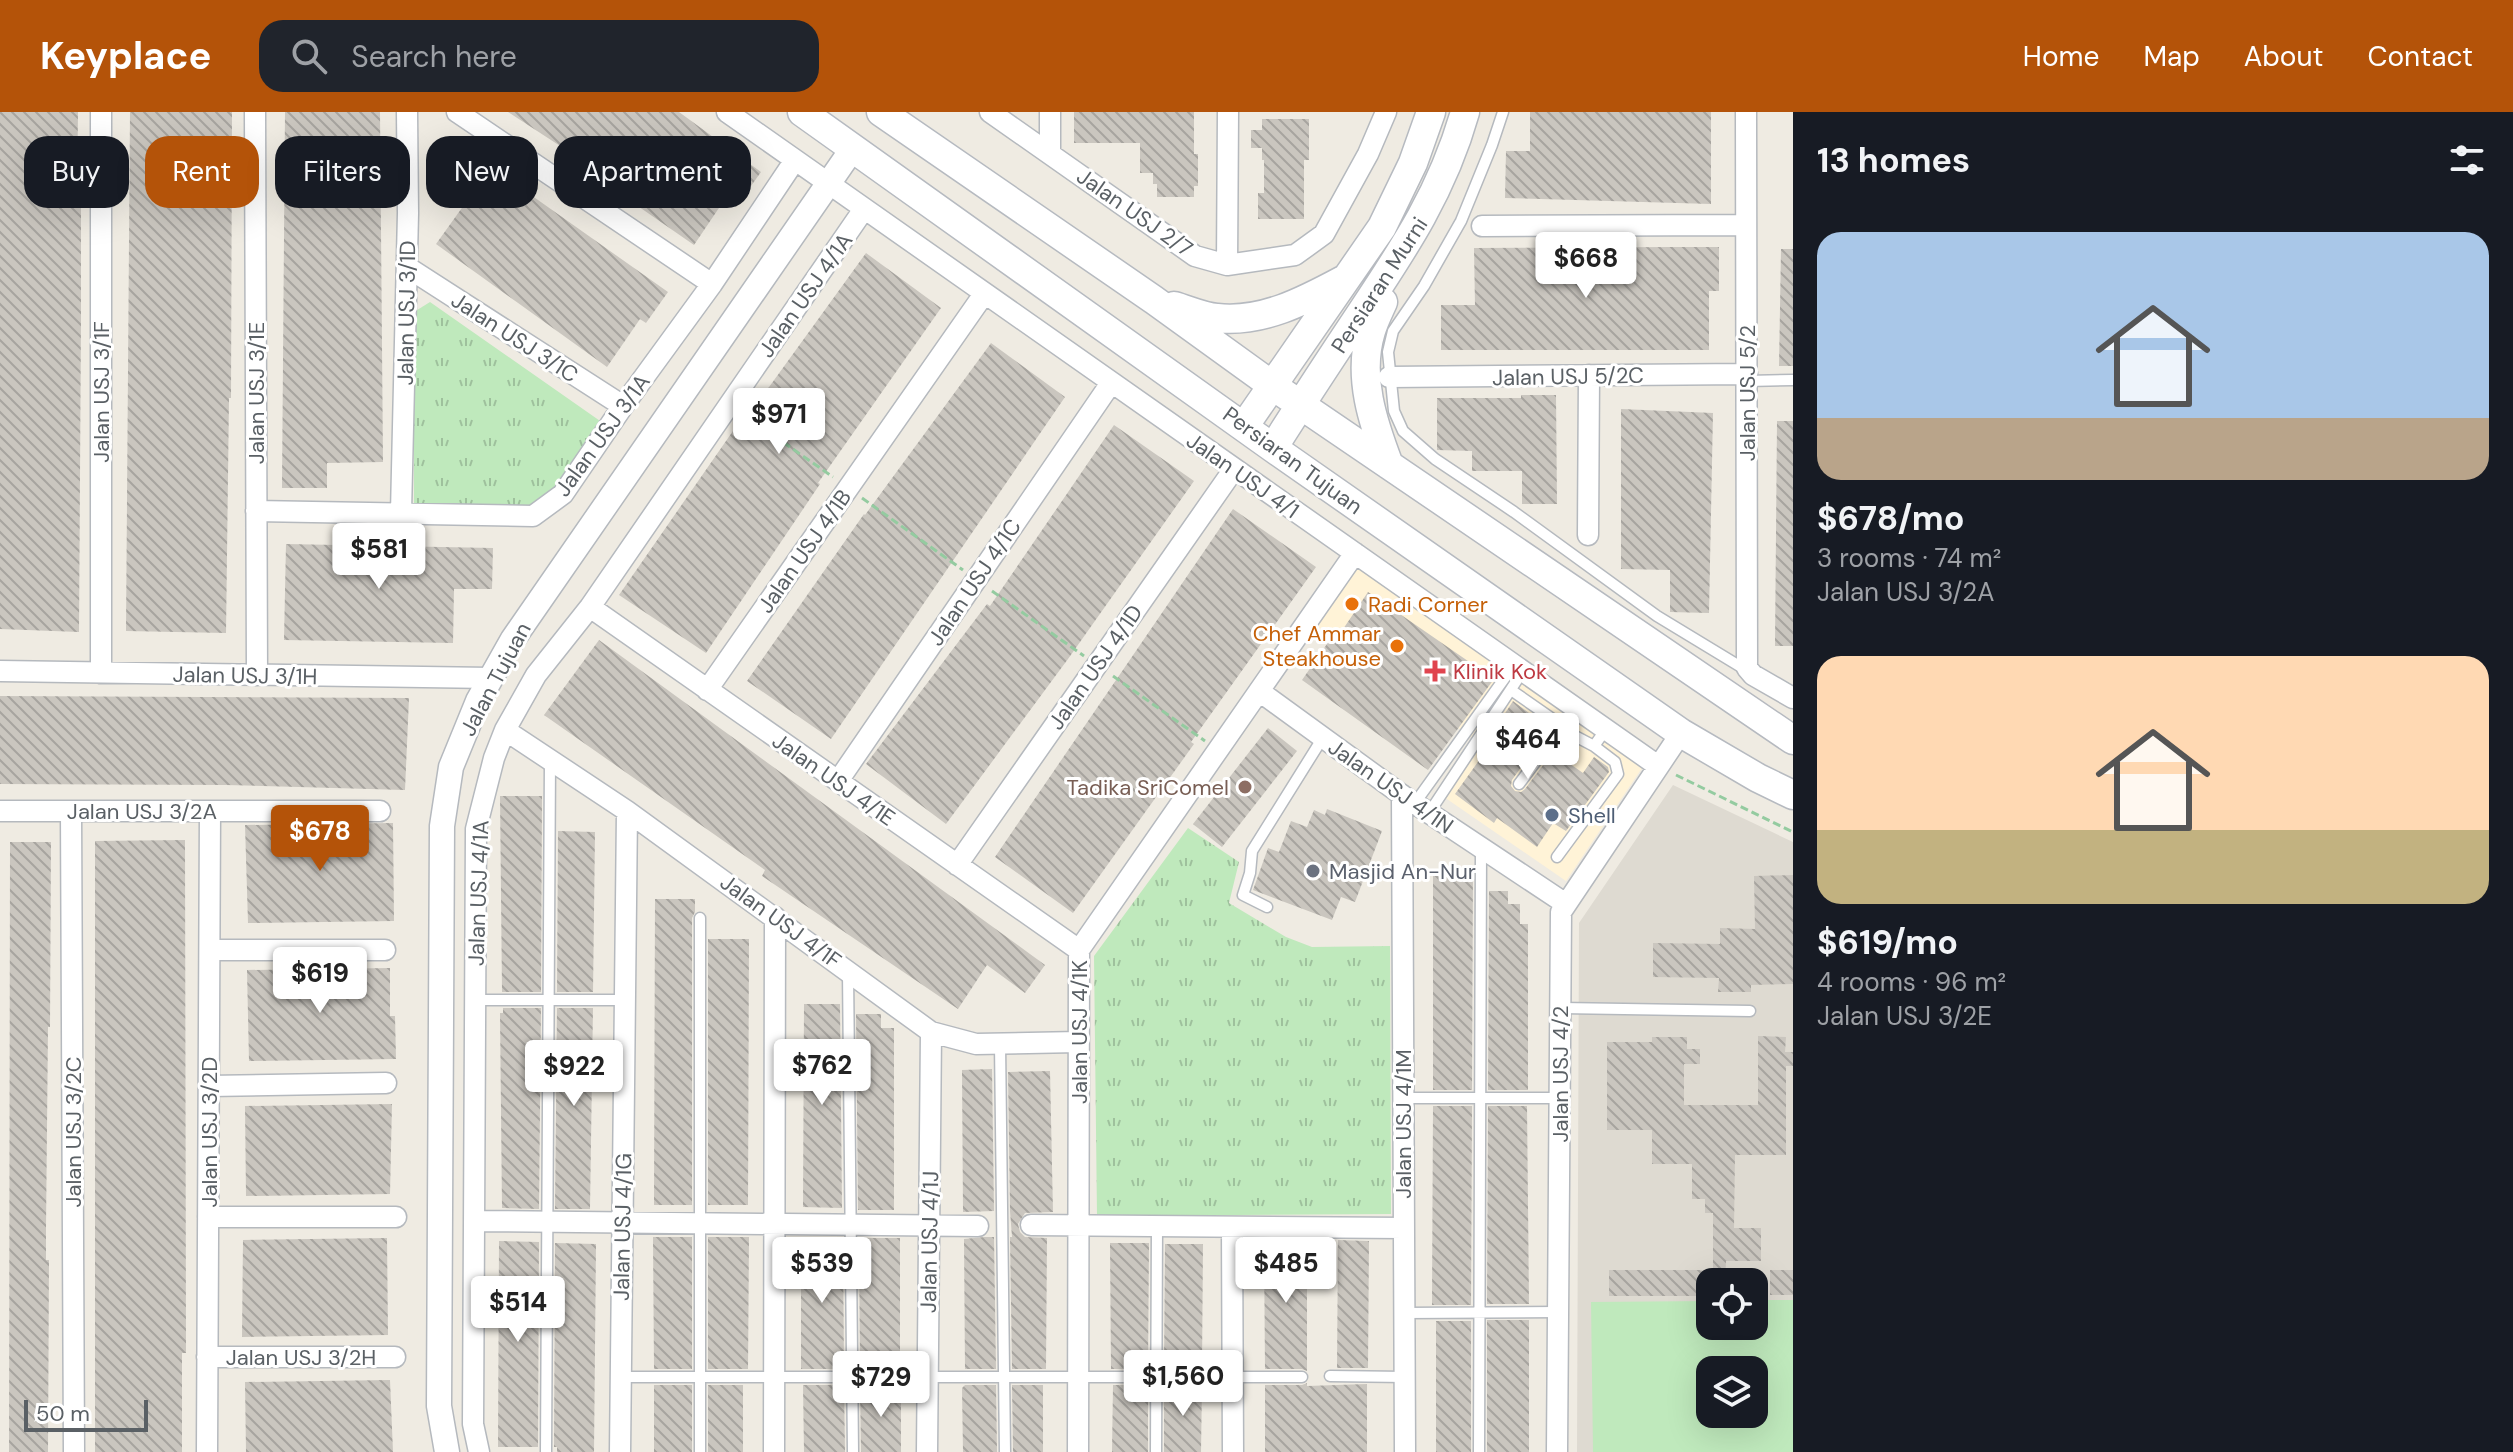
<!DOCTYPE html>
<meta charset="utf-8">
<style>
:root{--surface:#171b24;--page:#20242c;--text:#f1f3f6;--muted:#9ea1a6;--accent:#b45309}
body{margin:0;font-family:"DM Sans",sans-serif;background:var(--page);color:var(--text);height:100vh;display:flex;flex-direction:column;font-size:30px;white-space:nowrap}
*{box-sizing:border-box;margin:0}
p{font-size:26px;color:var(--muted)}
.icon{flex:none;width:44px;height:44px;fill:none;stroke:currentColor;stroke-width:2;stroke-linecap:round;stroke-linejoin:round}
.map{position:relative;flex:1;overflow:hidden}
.sheet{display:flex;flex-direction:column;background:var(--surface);width:720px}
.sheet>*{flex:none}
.top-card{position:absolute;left:24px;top:24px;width:760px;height:72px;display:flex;gap:16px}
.tools{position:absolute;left:1696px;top:1156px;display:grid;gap:16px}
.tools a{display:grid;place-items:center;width:72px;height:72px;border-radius:16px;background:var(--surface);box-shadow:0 8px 32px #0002;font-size:40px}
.scale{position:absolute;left:24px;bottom:20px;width:124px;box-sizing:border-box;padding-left:8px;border:4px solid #5a6065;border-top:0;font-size:22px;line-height:28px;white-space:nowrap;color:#5a6065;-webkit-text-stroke:6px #fff;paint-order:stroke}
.price{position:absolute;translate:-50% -68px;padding:0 18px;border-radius:8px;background:#fff;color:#222;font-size:26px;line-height:52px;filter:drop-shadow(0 2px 4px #0008)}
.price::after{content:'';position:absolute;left:50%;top:48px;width:24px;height:18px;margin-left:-12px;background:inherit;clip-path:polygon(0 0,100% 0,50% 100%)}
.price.selected{background:var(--accent);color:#fff}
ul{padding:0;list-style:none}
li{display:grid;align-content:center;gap:16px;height:424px;padding:0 24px}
li span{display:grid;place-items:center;height:248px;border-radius:24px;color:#555}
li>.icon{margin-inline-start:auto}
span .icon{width:144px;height:144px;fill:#fffc;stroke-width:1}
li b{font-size:34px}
h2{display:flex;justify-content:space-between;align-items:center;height:96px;padding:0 24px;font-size:34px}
.chip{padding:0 28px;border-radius:24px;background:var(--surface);box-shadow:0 8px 32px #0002;font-size:28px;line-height:72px}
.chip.selected{background:var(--accent);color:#fff}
header{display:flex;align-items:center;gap:48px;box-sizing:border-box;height:112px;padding:0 40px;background:var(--accent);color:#fff}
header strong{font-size:38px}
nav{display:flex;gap:44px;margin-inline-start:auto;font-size:28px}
.search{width:560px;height:72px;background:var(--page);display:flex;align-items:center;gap:20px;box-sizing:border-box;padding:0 28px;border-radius:24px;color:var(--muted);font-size:30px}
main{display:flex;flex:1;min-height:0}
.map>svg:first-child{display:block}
.commercial{fill:#fff3d7}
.education{fill:#dedad1;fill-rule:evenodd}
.grass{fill:url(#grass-tufts)}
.pitch{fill:#bfe9bc;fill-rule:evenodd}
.building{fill:url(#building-back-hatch)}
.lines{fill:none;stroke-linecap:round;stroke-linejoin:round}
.service-casing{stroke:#b5b9be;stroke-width:13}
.minor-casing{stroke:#b5b9be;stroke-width:23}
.tertiary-casing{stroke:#b5b9be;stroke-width:27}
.secondary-casing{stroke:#b6bac0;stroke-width:31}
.path{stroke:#94cba0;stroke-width:3;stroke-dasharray:8 4;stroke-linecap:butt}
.service{stroke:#fff;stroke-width:10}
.minor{stroke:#fff;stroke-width:20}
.tertiary{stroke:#fff;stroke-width:24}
.secondary{stroke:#fff;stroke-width:28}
.food-dot{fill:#e8710a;stroke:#fff;stroke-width:3}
.health-dot{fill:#e0444e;stroke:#fff;stroke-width:3}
.education-dot{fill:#8d6e63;stroke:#fff;stroke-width:3}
.service-dot{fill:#5c6f8a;stroke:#fff;stroke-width:3}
.worship-dot{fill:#6b7280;stroke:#fff;stroke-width:3}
.labels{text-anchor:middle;stroke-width:6;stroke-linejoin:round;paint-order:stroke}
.street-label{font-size:22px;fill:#5a6065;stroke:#fff}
.food-label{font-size:22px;fill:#c56008;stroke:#fff;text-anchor:start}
.health-label{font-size:22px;fill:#be3a42;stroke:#fff;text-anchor:start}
.education-label{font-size:22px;fill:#785e54;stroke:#fff;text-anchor:end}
.service-label{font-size:22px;fill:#4e5e75;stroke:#fff;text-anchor:start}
.worship-label{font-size:22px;fill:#5b616d;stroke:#fff;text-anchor:start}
</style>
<header>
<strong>Keyplace</strong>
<div class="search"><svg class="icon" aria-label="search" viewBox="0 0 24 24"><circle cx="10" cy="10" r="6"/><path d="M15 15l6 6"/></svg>Search here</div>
<nav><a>Home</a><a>Map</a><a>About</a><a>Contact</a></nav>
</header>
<main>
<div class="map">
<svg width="1793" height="1340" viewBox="0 0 1793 1340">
<defs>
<pattern id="grass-tufts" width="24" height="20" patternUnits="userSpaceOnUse" patternTransform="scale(2)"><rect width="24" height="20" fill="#bfe9bc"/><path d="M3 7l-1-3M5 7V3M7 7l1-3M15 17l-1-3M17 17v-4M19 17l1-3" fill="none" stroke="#9ec09c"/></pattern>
<pattern id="building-back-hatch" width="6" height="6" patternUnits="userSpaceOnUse" patternTransform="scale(2)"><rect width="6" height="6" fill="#cac6bf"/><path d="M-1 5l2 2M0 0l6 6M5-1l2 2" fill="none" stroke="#a7a49f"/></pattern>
</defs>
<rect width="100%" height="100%" fill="#efebe2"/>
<!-- commercial -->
<path class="commercial" d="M1356 451 1644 653 1566 769 1444 685 1480 631 1311 514Z"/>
<!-- education -->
<path class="education" d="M1673 673 1793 730V1340H1577L1579 811ZM1710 1170H1754V1214H1710ZM1710 1258H1754V1302H1710Z"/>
<!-- grass -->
<path class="grass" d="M430 190 603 311 558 374 529 396 414 393V200Z
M1188 716 1239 750 1229 791 1286 825 1312 835 1390 834 1391 1102 1097 1104 1094 844Z"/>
<!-- pitch -->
<path class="pitch" d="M1754 1188H1793V1340H1593L1591 1190 1710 1189V1214H1754ZM1710 1258H1754V1302H1710Z"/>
<!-- building -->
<path class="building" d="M0 0H78L77 82H81V209L79 520 0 517Z
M130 0H232L231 286H229L226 521 126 519Z
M285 0H380L383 350 327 351V376H282Z
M508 0H679L761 60 736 95 725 87 694 133 570 47 574 43Z
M1074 0H1194V42H1198V74H1194V85H1157V72H1153V61H1140V31H1074Z
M1530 0H1711V92L1505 86 1506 39H1530Z
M1262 7H1309V48H1304V107H1258V81H1264V48H1262V36H1251V18H1262Z
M463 35 668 180 646 211 640 207 607 255 436 132 469 86 441 66Z
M1673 135H1719V179H1709V238H1441V193H1475L1474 136Z
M1781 137H1793V254H1779Z
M866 141 941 196 818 371 820 372 706 541 619 483 735 316 738 318Z
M991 231 1065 285 831 627 747 569 864 402 865 403Z
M1521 283H1556L1557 392H1522V359H1472V339L1437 338V286H1521Z
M1621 297 1713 301 1709 501 1670 500V458L1621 457Z
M1777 309H1793V534H1775Z
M1114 313 1194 369 1068 547 946 712 866 652 987 492 990 494Z
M1233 397 1316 455 1191 630 1194 632 1073 801 995 745Z
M286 432 493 436 492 477H454L453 531 284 528Z
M1368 480 1494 567 1428 658 1302 568 1329 529 1333 532Z
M599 528 1045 853 1025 881 987 853 958 897 762 764 765 758 544 603Z
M0 584 409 586 405 678 226 673 0 672Z
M1513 589 1549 616 1512 668 1511 674 1515 679 1521 680 1525 677 1553 640 1583 661 1594 645 1608 655 1609 660 1566 719 1553 711 1537 735 1497 706 1494 711 1455 682 1495 626 1491 623Z
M1268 616 1297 639 1222 735 1193 712Z
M500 684H542L541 880H502Z
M1327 697 1382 719 1355 790 1341 785 1332 808 1253 778 1268 736 1279 740 1291 709 1307 715 1314 698 1325 703Z
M393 711 394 809 248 811 245 713Z
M558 719 595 720 593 880H557Z
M185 728 186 1241H182V1340H95V729Z
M10 730H51L50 915H48L46 1116V1148H49L48 1340H9Z
M1433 757H1473L1472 978H1433Z
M1793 763V872L1751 873V880H1718L1719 866 1653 865V831L1720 832V816L1755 817 1754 764Z
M1489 779H1508V792H1520V812H1528V978H1488Z
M655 787H695V800L692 806V1093H654Z
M708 827H749L748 1093H708Z
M390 856V904H395L396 947 249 949 247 858Z
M804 892H840L842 1096 803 1095Z
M503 896H541L539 1097 502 1096 500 901H503Z
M557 896H593L590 1097H555Z
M856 902H881V916H894V1098H858Z
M1758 924 1786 925 1785 940H1793V954H1786V1043H1735L1734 1116H1761V1149H1726L1725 1170H1713V1101H1705V1087H1692V1052H1652V1018H1607V930H1652V925H1687V937H1700V952H1684V993H1758Z
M992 957 994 1099 963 1100 962 958Z
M1050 959 1053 1100 1025 1101 1018 1112 1020 1120 1025 1125 1047 1126 1046 1257H1012L1010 1125H1012L1010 1099 1008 960Z
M392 992 390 1082 246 1084 245 994Z
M1433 994H1472L1471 1193H1432Z
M1488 994H1527L1529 1192H1487Z
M653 1125H692V1257H654Z
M708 1125H749L748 1257H708Z
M984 1125H994L996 1257H965L964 1127Z
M387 1126 388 1223 242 1225 243 1128Z
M863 1126H900V1257H860L859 1128Z
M801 1128H843L844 1257H801Z
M1338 1128 1369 1129 1368 1256H1337Z
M499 1129 539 1130 538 1335H498Z
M1264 1129H1307V1259L1302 1257H1265Z
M555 1131 596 1132 594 1340H557V1335H554Z
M1110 1131H1149L1148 1257H1111Z
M1165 1132H1203L1202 1257H1164Z
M1609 1158H1710V1184H1609Z
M1770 1158H1793V1183H1770Z
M1487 1208H1529V1340H1487Z
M1436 1209H1471V1340H1436Z
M390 1268 393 1340H246L245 1270Z
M1307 1271V1274L1367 1272V1340H1265V1273H1302Z
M654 1273H692V1340H654Z
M708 1273H743V1340H708Z
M803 1273H844L845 1340H804Z
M860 1273 901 1274V1340H861Z
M965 1273H996L997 1340H963L962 1276Z
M1012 1273H1043V1340H1013Z
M1113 1273H1148V1340H1112Z
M1164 1273H1202L1201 1340H1164Z"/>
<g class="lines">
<!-- service casing -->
<g class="service-casing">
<path id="service" d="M1503 0 1492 33 1461 109 1424 174 1393 219 1388 240 1394 299 1403 319 1435 347 1514 400 1657 504 1746 558
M1747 269 1793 268
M1511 578 1557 610V621L1519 672
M1573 623 1594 634 1606 617
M1415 691 1514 553
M1429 701 1523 559
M1557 745 1618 662 1615 650 1594 634
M1267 795 1243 783 1250 761 1252 739 1322 627
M700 806V1340
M848 860 853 1340
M475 888H625
M1561 896 1750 899
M1000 932 1005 1340
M1403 986H1560
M1405 1201 1558 1200
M1330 1264 1405 1265
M621 1265H1302
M546 1340 550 648
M1156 1340 1157 1114
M1479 1340 1481 736"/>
</g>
<!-- minor casing -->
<g class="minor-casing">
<path id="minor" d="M255 0 257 563
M457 0 712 172
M727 0 1658 654
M990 0 1195 144 1227 153 1295 143 1324 122 1368 42 1386 0
M1050 0V42
M1746 0 1747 556 1753 563 1793 586
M1482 114 1746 113
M1227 153 1228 0
M407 155 623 294
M1389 265 1747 262
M256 399 533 404 563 382 623 294 712 172 795 48
M401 401 408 101 407 0
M1588 423 1589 263
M590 495 1079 838
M0 559 491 566
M101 561V0
M707 578 984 182
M1259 579 1402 683 1566 792
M505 618 627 699 931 920 976 932 1078 930
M838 669 1111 271
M1402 683 1405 1340
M0 699H380
M71 699 74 1340
M957 753 1234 357
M210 838H385
M209 974 386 971
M208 1105H396
M474 1109 978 1114
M1031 1113 1404 1116
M1232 1115 1233 1340
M207 1245H395
M207 1340 210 699
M479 1340 473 1312 476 717 494 646 505 618 536 563 590 495 864 97
M620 1340 627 699
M774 1340 775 805
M927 1340 931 920
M1078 1340 1079 838 1355 441
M1557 1340 1561 800 1681 621"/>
</g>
<!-- tertiary casing -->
<g class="tertiary-casing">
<path id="tertiary" d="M447 1340 439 1294 442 714 451 655 478 589 513 527 853 36"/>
</g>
<!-- secondary casing -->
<g class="secondary-casing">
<path id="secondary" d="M802 0 1273 336 1681 621 1758 666 1793 683
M881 0 1154 188 1273 274 1793 628
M1383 190C1379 199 1374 209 1371 219 1357 264 1373 311 1389 353
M1174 194C1188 198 1203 205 1217 206 1262 211 1304 189 1343 168
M1245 313 1382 115 1413 51 1431 0
M1273 336C1302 290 1331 246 1361 201 1405 135 1443 78 1465 0"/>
</g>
<!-- path -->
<path class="path" d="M744 303 833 365
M862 386 963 458
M992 479 1084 544
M1113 564 1205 629
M1676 663 1793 720"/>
<!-- service -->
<use href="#service" class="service"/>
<!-- minor -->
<use href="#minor" class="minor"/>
<!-- tertiary -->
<use href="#tertiary" class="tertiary"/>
<!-- secondary -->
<use href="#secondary" class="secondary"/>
</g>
<!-- markers -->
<g class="food-dot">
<circle cx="1352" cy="492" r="8"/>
<circle cx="1397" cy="534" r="8"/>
</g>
<path class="health-dot" d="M1431 547h8v8h8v8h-8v8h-8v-8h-8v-8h8z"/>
<circle class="education-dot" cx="1245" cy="675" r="8"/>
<circle class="service-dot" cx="1552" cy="703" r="8"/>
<circle class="worship-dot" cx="1313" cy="759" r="8"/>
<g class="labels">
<!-- street labels -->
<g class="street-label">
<text transform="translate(1135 100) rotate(35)" y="8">Jalan USJ 2/7</text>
<text transform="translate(1379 173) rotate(-57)" y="8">Persiaran Murni</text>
<text transform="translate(805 183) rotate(-55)" y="8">Jalan USJ 4/1A</text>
<text transform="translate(406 201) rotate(-89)" y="8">Jalan USJ 3/1D</text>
<text transform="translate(515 225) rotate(33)" y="8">Jalan USJ 3/1C</text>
<text transform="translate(1568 264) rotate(-1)" y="8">Jalan USJ 5/2C</text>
<text transform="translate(101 280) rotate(-90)" y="8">Jalan USJ 3/1F</text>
<text transform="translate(256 281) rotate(-90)" y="8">Jalan USJ 3/1E</text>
<text transform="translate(1747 281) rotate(-90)" y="8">Jalan USJ 5/2</text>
<text transform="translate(602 323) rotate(-54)" y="8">Jalan USJ 3/1A</text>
<text transform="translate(1293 348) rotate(36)" y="8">Persiaran Tujuan</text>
<text transform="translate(1243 363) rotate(35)" y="8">Jalan USJ 4/1</text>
<text transform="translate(804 439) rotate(-55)" y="8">Jalan USJ 4/1B</text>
<text transform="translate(974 470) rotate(-56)" y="8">Jalan USJ 4/1C</text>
<text transform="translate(1095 555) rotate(-55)" y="8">Jalan USJ 4/1D</text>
<text transform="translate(245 563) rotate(1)" y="8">Jalan USJ 3/1H</text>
<text transform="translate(495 567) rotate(-62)" y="8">Jalan Tujuan</text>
<text transform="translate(834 667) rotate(35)" y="8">Jalan USJ 4/1E</text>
<text transform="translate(1391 674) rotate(35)" y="8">Jalan USJ 4/1N</text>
<text x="142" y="707">Jalan USJ 3/2A</text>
<text transform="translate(478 781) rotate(-88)" y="8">Jalan USJ 4/1A</text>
<text transform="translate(781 809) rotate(36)" y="8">Jalan USJ 4/1F</text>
<text transform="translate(1079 920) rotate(-90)" y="8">Jalan USJ 4/1K</text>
<text transform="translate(1560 962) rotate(-90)" y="8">Jalan USJ 4/2</text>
<text transform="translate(1403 1012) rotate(-90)" y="8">Jalan USJ 4/1M</text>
<text transform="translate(73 1020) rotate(-90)" y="8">Jalan USJ 3/2C</text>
<text transform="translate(209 1020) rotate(-90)" y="8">Jalan USJ 3/2D</text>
<text transform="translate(622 1115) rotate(-89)" y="8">Jalan USJ 4/1G</text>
<text transform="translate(929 1130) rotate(-89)" y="8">Jalan USJ 4/1J</text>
<text x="301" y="1253">Jalan USJ 3/2H</text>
</g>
<!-- food labels -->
<g class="food-label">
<text x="1368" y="500">Radi Corner</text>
<text x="1381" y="529" text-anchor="end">Chef Ammar<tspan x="1381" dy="25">Steakhouse</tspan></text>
</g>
<!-- health labels -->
<g class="health-label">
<text x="1453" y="567">Klinik Kok</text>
</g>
<!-- education labels -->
<g class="education-label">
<text x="1229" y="683">Tadika SriComel</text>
</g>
<!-- service labels -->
<g class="service-label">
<text x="1568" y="711">Shell</text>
</g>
<!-- worship labels -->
<g class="worship-label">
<text x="1329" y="767">Masjid An-Nur</text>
</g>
</g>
</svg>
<div class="tools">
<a><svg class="icon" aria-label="locate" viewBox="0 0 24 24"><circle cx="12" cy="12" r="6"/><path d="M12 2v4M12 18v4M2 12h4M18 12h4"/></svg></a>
<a><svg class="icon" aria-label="layers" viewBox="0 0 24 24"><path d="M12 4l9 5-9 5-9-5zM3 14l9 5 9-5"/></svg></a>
</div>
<div class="scale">50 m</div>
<b class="price" style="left:1586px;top:188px">$668</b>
<b class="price" style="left:779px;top:344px">$971</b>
<b class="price" style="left:379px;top:479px">$581</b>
<b class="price" style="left:1528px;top:669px">$464</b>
<b class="price selected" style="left:320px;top:761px">$678</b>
<b class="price" style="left:320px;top:903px">$619</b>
<b class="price" style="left:822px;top:995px">$762</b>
<b class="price" style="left:574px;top:996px">$922</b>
<b class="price" style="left:822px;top:1193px">$539</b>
<b class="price" style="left:1286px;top:1193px">$485</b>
<b class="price" style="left:518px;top:1232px">$514</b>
<b class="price" style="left:1183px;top:1306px">$1,560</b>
<b class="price" style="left:881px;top:1307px">$729</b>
<div class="top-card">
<a class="chip">Buy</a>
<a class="chip selected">Rent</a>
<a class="chip">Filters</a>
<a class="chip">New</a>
<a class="chip">Apartment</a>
</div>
</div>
<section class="sheet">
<h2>13 homes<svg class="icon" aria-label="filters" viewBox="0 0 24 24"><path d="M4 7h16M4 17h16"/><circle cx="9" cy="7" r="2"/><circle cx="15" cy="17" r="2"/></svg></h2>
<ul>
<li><span style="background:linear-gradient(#a9c7e8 75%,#b9a48a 0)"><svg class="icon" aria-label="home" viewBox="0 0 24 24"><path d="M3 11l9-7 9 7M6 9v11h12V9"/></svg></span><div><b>$678/mo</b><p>3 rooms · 74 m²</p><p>Jalan USJ 3/2A</p></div></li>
<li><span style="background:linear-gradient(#ffd9b3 70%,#c2b280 0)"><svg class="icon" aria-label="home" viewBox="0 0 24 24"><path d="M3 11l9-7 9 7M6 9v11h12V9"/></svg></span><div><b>$619/mo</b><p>4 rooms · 96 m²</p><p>Jalan USJ 3/2E</p></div></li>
</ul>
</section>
</main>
